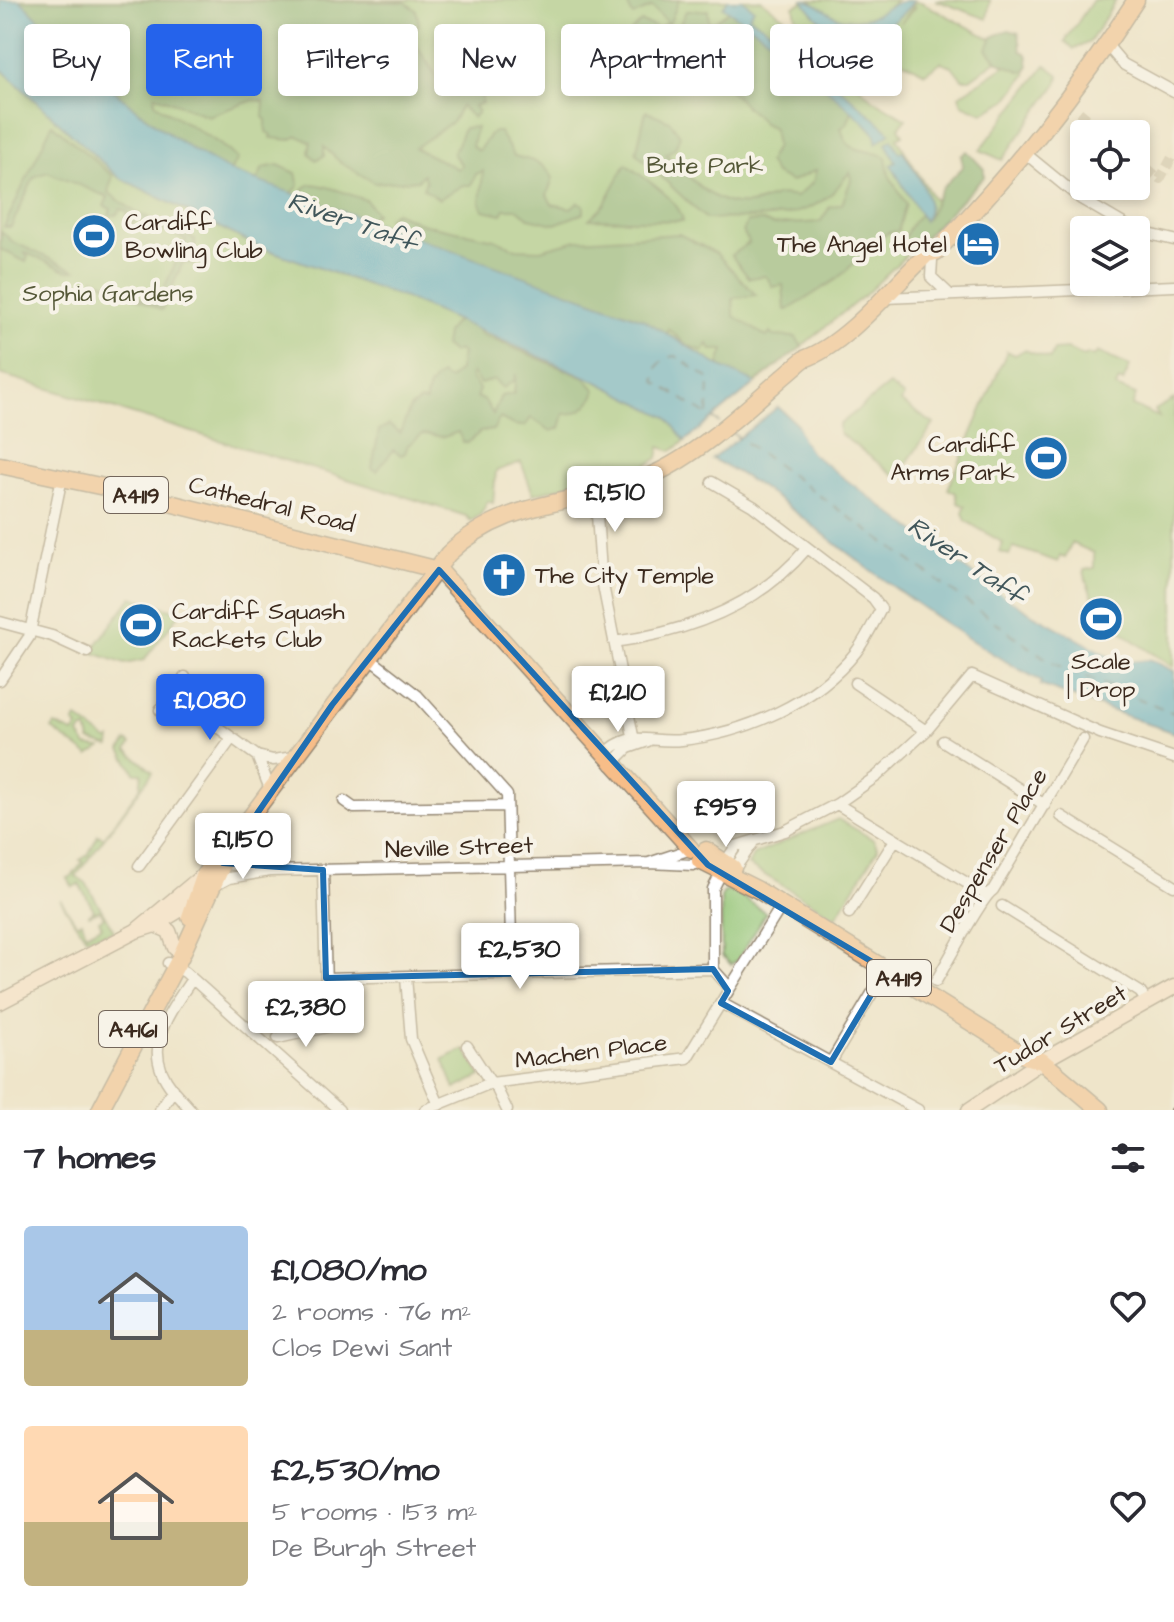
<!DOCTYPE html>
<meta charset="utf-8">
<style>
:root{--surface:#fff;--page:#f7f7f7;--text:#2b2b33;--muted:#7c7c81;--accent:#2563eb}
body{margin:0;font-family:"Architects Daughter",sans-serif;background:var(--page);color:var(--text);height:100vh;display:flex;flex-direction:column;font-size:30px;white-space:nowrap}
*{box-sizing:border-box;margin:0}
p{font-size:26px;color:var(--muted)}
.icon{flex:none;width:44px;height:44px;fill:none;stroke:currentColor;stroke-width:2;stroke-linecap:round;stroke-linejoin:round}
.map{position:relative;height:1110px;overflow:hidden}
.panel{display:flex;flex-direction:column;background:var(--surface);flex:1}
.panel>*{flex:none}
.top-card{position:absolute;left:24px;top:24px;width:1126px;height:72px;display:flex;gap:16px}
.controls{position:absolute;left:1070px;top:120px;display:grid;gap:16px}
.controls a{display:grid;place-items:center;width:80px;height:80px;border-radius:8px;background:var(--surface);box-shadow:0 4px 12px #0003;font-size:40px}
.price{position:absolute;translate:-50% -68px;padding:0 18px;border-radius:8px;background:#fff;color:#222;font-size:26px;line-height:52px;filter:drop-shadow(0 2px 4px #0008)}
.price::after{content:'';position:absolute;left:50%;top:48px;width:24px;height:18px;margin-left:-12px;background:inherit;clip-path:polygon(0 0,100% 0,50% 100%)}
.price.on{background:var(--accent);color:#fff}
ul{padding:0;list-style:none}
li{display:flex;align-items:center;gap:24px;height:200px;padding:0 24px}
li span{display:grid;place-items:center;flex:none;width:224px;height:160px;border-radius:8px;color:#555}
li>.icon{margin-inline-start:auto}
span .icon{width:96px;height:96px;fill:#fffc;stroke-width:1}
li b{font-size:34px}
h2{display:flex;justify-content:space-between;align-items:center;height:96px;padding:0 24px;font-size:34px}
.chip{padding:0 28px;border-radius:8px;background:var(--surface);box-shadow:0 4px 12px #0003;font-size:28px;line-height:72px}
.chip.on{background:var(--accent);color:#fff}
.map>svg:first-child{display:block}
.green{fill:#92c474;stroke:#667749;stroke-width:2}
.forest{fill:#75aa66;stroke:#586a42;stroke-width:2;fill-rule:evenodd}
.water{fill:#4aa7c8;stroke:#426873;stroke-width:2}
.pier{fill:#efe5cb}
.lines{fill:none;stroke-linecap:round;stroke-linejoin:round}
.ferry{stroke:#40565a;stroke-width:2;stroke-dasharray:10 8;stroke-linecap:butt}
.street-tunnel{stroke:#cbc0a8;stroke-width:10;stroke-dasharray:10 5;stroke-linecap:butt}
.street-casing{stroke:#958874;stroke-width:13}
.secondary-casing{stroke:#958874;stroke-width:17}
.primary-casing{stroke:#958874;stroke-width:19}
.street{stroke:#fff;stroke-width:10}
.secondary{stroke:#fce5cf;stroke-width:14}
.primary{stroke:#f7bd88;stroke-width:16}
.rail-casing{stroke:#3b2a1e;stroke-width:6}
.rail{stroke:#f7f3e8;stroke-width:3;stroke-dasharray:9;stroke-linecap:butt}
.marked{fill:none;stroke:#1f6fb2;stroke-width:6;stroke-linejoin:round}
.labels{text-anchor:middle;stroke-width:8;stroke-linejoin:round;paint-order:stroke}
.shield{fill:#f7f3e8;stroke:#73665b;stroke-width:2}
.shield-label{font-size:22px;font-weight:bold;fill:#3b2a1e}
.park-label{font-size:24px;fill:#555838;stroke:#f7f3e8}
.poi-label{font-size:24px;fill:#3b2a1e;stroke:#f7f3e8;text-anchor:start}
.street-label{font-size:24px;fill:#3b2a1e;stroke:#f7f3e8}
.water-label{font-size:26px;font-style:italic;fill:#40565a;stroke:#f7f3e8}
</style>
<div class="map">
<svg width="1174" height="1110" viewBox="0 0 1174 1110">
<rect width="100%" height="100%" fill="#f7f3e8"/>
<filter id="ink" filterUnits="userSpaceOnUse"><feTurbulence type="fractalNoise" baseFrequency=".0125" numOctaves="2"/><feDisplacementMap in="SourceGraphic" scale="16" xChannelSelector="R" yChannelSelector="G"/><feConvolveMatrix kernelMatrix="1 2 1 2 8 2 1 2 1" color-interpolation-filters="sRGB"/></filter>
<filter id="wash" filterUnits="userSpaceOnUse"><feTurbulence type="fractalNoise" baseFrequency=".006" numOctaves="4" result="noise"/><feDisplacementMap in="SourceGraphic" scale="32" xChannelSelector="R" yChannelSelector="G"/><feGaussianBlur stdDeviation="1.8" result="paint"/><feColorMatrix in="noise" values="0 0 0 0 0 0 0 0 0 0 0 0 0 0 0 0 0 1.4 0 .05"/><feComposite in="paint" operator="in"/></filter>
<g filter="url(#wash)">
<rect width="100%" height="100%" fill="#efe5cb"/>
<!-- green -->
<path class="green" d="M20 0H761L863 75 858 85 870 97 906 119 899 127 903 135 897 138 945 218 866 294 756 383 721 367 643 319 230 171 199 156Z
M811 0H896C873 27 834 26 811 0Z
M935 0H990L987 19Z
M1093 0H1116L1090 42 1074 49 1065 41Z
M804 1C832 45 877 43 910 6L912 8 901 23 915 7 912 6 915 2H921L991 39 1020 43 970 79H962L952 66 941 62 925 73 896 58 900 45 888 37C842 44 835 39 796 17L794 6Z
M1025 52 1028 56 1026 75 1007 100 983 113 962 104 959 96Z
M1046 65 1059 75 1058 82 1002 160 980 150Z
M0 68 118 177 257 246 405 298 598 382 667 417 685 441 672 451 660 447 658 458 643 467 533 494 521 462 496 471 493 503 488 501 481 514 471 521 466 516 413 499 0 374Z
M1067 349 1085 357 1087 354 1094 357 1097 352 1130 366 1123 382 1119 380 1116 387 1136 395 1132 406 1159 417 1155 410 1174 399V667C1136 643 1092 619 1084 570L1094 568V553L1072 543 1065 558 1060 556 1058 562 1014 547 1009 555 1000 552 1003 543 966 521 963 513 965 506 958 503 956 493 948 489 1007 351 1015 355 1024 350 1050 359 1054 350Z
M889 385 904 396 901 402 934 424 897 477 839 433V425Z
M132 597 181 612 144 660 125 664 91 652Z
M77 718 107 740 111 739 110 747 90 741 87 729 81 731 79 735 87 746 101 748 89 756 52 729 55 725 73 733 78 727 74 723Z
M127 741 131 744 127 750 153 772 76 876 86 883 114 931 86 938 60 899 76 924 82 921 86 934 102 926 99 920 104 917 100 910 88 915 94 910 79 884 73 887 67 878 72 876 83 862 80 860 88 855 98 835 104 838 140 788 142 773H135L121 750Z
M838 819 874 840 878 849 836 917 748 865 753 855Z
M732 890 766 913 737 961 731 964 722 956 721 897 724 892Z
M465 1049 481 1076 455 1089 443 1059Z"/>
<!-- forest -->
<path class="forest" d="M20 0 405 2 416 10 419 22 412 38 447 93 456 95 465 89 457 71 459 60 508 79 506 85 488 87 482 94V103L474 106 478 112 473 118 461 106 453 121 415 148 458 169 462 165 453 154 464 128 476 127 472 146 478 151 492 132H499L514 156C532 161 542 160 553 178L547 195 552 204 571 208 578 202 584 205V213L555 224 529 218 517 209H505L502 214 483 210 480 203 483 171 476 174 471 185H463L439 199 423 188 426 182 423 174 418 180 375 183 341 163 324 147V156L316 160 309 153 311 142 298 136 290 140 271 138 272 135 266 132V120L263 117 264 101 254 100 208 116 155 95V103C182 123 214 136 238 159L230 171C148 129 84 65 20 0Z
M625 0H679L654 62H647L635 51 631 31 641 22 659 28 667 22 652 7 633 16Z
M732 9 749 20 853 109 847 124 841 128C843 132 843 137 846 141 852 152 874 150 886 157L889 175 906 204 898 231 887 233 837 279 788 310H785L783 285 773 287 766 276 749 278 731 255 749 243 743 232 747 222 762 221 773 225 820 222 830 207 842 204 851 180 850 172C844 178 840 185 834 191 802 224 747 217 706 219L636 153 646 111 670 121 680 135 675 148 666 154C689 176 713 208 749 204 771 202 769 191 796 197L813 182 816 170 791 182 775 174 768 162 776 146 773 128 763 123 718 79V52L711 51 701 64 700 88 696 90 684 66 662 63 686 11 708 10 709 22 712 23Z
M1008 30 1019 33 1021 51 1027 54 1029 66 1023 72 998 62 987 49 992 37Z
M869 37H888L895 43 892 56 883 60 864 51 839 53 846 42Z
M52 124 113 176 108 192 135 212 195 239V264L183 262 162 310 93 278 157 304 186 240 137 219 132 224 125 220 128 212 121 209 116 215H109L111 209 104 206 108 197 47 172 34 177 11 227H4Z
M967 151 984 169V177L922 240 907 247 903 244C904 236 913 219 920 215L923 220 927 219 941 189 963 167 961 156Z
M626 164C643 178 680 199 683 221L589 219 604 205Z
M278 165 296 173 299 186 291 194 257 181 263 168Z
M311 184C333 186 346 194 366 200L376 213 367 221 301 197 304 188Z
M395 212 423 224 495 239 516 249 540 250 577 240 679 234 716 253 756 295 733 298 734 316 767 337 770 333 773 336 796 337 802 347 755 383 727 380 719 364 724 350H711L708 344 703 351 686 345 669 329 667 336 652 330 643 319 387 229 388 217Z
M1 231 13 242 75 270 68 271 24 252 28 257 26 262 0 249Z
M460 316 479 319V333L485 336 585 378 596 390C591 406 581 414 564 414L560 428 551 431 531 418 525 426C513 427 508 422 500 418L493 430 480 432 468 443 463 442 458 432 444 437 423 434 408 445 405 453 401 455 393 450 377 471 372 468 379 430 389 425 400 433 410 408 420 401 426 402C426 390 430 383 440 375L449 380 459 370 462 353 458 350 453 353 444 346 446 333ZM472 373 480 384 494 380 503 388 515 380 516 374 514 394 501 396 493 414 485 401 477 397 479 389 470 377Z"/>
<!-- water -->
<path class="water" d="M0 0H20C84 65 148 129 230 171L643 319 721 367 756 383 685 441 667 417 598 382 405 298 257 246 118 177 0 68Z
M728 0H742L754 9 749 16 790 44 891 133 876 143V135L865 123 779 46 723 7Z
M803 0C819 0 831 22 855 20 880 19 888 0 914 0 884 43 832 46 803 0Z
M892 139 899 152 903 151C913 169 939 202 924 221L891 165 896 162 886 143Z
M778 407 798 425 804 442 815 456 969 571 1034 615 1108 655 1130 661 1149 659 1174 671V733L1040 685 1041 681C974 646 913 602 853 557 807 522 764 484 712 459Z"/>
<!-- pier -->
<path class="pier" d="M797 419 818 452 1001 589 1110 652 1130 657 1148 655 1149 659 1130 661 1108 655 999 593 812 453 802 439Z"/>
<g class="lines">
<!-- ferry -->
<path class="ferry" d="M708 414 709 379 676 356C661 357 653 368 656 382L720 423
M731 432 1052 663 1174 713"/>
</g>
</g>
<g filter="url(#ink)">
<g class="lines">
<!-- street-tunnel -->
<path class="street-tunnel" d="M1079 112 1106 134
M1136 159 1160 179 1174 154"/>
<!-- street casing -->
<g class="street-casing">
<path id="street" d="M1107 45 1123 64 1174 92
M1026 154 1081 199 1134 230
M1136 231 1174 240
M932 260 931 277 948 293
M885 298 1174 286
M596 500 601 572
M602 580 633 736
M0 622 52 636 87 652
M614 642C687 632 759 606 807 548
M374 662 418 696 507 795 512 974
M0 680 29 637 62 477
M855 683 926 731
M172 694 185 677
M160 710 172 694 257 756 273 760 294 757
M943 741 1045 805
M257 756 270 789
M603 756C631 727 647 744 682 740 745 733 816 703 856 652 866 639 873 624 881 609L873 598 753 506 712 482
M611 765 628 748 648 741
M344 801 354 808 507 806
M837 804 985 894
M1061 816 1174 886
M223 863 270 871
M649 863 691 849
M139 866 232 738
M722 867 736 846 785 831 837 804 877 776 926 731 972 676 1100 733 1174 758
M733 871 752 844
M214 886 229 878 270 871 649 863 693 865 700 861
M1002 906 1140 992 1147 1002
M849 913 895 840
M168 963 185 972 339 1110
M406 977 411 1039 439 1105
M326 978 713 969
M936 981C947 963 982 896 993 890L1083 739
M730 988 782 905
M721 1003 918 1110
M278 1038 327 1027 323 870
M467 1046 491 1083
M831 1062 886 970
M494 1083 507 1110
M173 1090 191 1110
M160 1110 173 1090C140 1050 167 1016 192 979
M425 1110 491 1083 687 1058 730 988 713 969V889L721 873"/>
</g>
<!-- secondary casing -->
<g class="secondary-casing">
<path id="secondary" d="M155 925 169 931 175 948
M136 931 206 873
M0 1002 136 931 155 925 201 897
M969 1110 1042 1061 1174 987"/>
</g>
<!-- primary casing -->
<g class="primary-casing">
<path id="primary" d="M0 465 109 488 439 570
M439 570 691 849
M706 850 733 868
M700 861 758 890 1025 1056 1042 1061 1100 1110
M190 917 205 874 220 851
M100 1110 180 958 234 839 448 554C509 495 582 507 652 475 706 451 758 397 804 359 846 345 894 285 927 254L936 252C1014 170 1075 95 1136 0"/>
</g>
<!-- street -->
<use href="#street" class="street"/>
<!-- secondary -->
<use href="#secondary" class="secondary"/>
<!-- primary -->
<use href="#primary" class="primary"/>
<!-- rail casing -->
<g class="rail-casing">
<path id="rail" d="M1172 1110 1174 1109"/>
</g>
<!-- rail -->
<use href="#rail" class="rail"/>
</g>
</g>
<!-- marked area -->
<path d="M0 0H1174V1110H0ZM439 570 708 865 886 970 831 1062 721 1003 728 991 713 969 326 978 323 870 223 863 332 705Z" fill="#efe5cb" fill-opacity=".55" fill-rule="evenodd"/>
<path class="marked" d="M439 570 708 865 886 970 831 1062 721 1003 728 991 713 969 326 978 323 870 223 863 332 705Z"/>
<!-- icons -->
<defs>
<g id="stadium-disc" transform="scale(2.3)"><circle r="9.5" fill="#1f6fb2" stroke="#f7f3e8"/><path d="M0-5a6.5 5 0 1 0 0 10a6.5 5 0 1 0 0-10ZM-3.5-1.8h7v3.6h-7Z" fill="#fff"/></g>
<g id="hotel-disc" transform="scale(2.3)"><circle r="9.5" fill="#1f6fb2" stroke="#f7f3e8"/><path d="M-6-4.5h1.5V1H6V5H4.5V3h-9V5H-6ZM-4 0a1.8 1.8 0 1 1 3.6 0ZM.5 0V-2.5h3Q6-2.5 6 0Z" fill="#fff"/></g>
<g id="church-disc" transform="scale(2.3)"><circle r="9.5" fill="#1f6fb2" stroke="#f7f3e8"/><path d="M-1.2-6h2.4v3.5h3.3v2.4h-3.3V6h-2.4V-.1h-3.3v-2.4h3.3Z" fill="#fff"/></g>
</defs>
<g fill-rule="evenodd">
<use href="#stadium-disc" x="94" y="236"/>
<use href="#hotel-disc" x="978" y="244"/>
<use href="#stadium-disc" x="1046" y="458"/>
<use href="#church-disc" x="504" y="575"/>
<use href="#stadium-disc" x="1101" y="619"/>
<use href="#stadium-disc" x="141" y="625"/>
</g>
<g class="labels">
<!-- shield labels -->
<g class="shield">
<rect x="104" y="477" width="64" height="36" rx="6"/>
<rect x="867" y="960" width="64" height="36" rx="6"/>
<rect x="99" y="1011" width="68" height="36" rx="6"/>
</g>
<g class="shield-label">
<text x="136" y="503">A4119</text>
<text x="899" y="986">A4119</text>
<text x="133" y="1037">A4161</text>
</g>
<!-- park labels -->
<g class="park-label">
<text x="705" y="173">Bute Park</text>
<text x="108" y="301">Sophia Gardens</text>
</g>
<!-- poi labels -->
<g class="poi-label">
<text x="125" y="230">Cardiff<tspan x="125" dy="28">Bowling Club</tspan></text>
<text x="947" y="252" text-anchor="end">The Angel Hotel</text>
<text x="1015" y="452" text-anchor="end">Cardiff<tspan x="1015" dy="28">Arms Park</tspan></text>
<text x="535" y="583">The City Temple</text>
<text x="172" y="619">Cardiff Squash<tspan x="172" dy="28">Rackets Club</tspan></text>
<text x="1101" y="669" text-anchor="middle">Scale<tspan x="1101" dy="28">| Drop</tspan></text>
</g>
<!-- street labels -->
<g class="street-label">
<text transform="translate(272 504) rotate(14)" y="8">Cathedral Road</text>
<text transform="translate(459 847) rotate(-2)" y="8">Neville Street</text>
<text transform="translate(993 850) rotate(-59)" y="8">Despenser Place</text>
<text transform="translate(1060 1029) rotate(-31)" y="8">Tudor Street</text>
<text transform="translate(591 1051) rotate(-7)" y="8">Machen Place</text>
</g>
<!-- water labels -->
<g class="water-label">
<text transform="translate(353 221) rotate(19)" y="9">River Taff</text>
<text transform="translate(967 560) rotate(34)" y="9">River Taff</text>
</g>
</g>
</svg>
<div class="controls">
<a><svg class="icon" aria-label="locate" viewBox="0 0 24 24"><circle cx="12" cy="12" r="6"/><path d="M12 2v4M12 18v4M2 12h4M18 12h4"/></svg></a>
<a><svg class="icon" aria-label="layers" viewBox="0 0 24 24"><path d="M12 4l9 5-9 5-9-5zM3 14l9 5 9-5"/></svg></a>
</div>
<b class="price" style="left:615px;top:534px">£1,510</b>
<b class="price" style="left:618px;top:734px">£1,210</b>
<b class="price on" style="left:210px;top:742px">£1,080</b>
<b class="price" style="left:726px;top:849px">£959</b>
<b class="price" style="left:243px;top:881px">£1,150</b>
<b class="price" style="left:520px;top:991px">£2,530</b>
<b class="price" style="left:306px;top:1049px">£2,380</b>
<div class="top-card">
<a class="chip">Buy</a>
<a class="chip on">Rent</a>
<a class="chip">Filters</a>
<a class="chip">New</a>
<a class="chip">Apartment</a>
<a class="chip">House</a>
</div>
</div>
<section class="panel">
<h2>7 homes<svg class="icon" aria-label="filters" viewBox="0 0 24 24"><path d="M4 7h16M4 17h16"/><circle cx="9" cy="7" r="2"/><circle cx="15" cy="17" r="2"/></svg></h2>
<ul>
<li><span style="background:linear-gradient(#a9c7e8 65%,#c2b280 0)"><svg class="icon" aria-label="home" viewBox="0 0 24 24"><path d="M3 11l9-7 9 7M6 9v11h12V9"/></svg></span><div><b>£1,080/mo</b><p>2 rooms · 76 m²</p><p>Clos Dewi Sant</p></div><svg class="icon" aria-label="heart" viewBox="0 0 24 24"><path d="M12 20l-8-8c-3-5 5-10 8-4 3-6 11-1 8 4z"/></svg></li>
<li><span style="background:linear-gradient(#ffd9b3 60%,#c2b280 0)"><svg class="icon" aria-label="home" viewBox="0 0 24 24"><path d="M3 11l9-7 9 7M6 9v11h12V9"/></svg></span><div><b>£2,530/mo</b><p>5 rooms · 153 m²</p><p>De Burgh Street</p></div><svg class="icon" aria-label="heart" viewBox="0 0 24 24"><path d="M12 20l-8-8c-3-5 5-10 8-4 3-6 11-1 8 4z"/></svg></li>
</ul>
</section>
